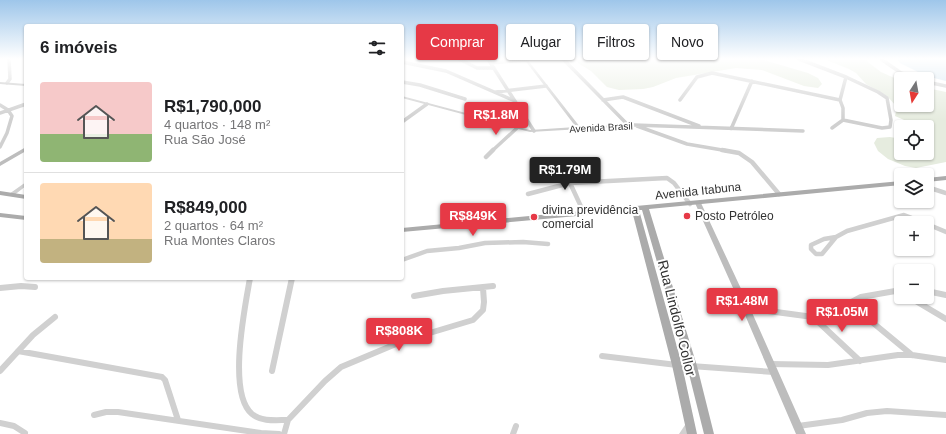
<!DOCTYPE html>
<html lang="pt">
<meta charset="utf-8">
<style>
:root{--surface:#fff;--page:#f2f2f2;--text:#202124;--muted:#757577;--line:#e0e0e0;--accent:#e63946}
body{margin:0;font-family:Helvetica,sans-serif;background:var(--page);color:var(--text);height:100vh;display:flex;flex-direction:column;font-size:15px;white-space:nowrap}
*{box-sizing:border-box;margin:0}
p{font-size:13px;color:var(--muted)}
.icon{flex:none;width:22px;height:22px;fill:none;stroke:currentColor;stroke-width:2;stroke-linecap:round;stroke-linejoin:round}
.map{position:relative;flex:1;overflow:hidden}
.side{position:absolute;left:24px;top:24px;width:380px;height:256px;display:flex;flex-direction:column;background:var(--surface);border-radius:4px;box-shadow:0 1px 3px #0004}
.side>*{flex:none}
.banner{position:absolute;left:416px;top:24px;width:380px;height:36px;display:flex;gap:8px}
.needle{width:26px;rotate:191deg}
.tools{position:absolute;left:894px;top:72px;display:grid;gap:8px}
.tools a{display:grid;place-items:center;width:40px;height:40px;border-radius:4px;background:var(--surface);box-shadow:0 1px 3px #0004;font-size:20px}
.price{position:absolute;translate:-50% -34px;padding:0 9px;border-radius:4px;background:var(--accent);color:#fff;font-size:13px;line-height:26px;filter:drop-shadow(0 1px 2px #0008)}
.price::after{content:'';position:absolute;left:50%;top:24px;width:12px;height:9px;margin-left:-6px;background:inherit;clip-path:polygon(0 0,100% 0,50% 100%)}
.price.on{background:#222;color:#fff}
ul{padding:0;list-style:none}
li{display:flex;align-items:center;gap:12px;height:100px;padding:0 16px}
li+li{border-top:1px solid var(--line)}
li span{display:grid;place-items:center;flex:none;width:112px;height:80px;border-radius:4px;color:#555}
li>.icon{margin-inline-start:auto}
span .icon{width:48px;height:48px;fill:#fffc;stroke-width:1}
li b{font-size:17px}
h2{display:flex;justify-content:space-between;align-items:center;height:48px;padding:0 16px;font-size:17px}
.pill{padding:0 14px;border-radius:4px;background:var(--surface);box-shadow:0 1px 3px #0004;font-size:14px;line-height:36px}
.pill.on{background:var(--accent);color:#fff}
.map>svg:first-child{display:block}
.green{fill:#e6ecdf}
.water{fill:#cfe2ee}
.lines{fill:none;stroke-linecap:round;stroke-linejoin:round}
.minor-far2{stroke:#d0d0d0;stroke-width:3.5}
.minor-far1{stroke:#d0d0d0;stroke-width:4.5}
.minor{stroke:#d0d0d0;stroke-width:6}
.tertiary{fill:#d0d0d0;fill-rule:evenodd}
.secondary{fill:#bdbdbd;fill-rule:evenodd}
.primary{fill:#ababab;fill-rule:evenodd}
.poi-dot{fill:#e63946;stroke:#fff;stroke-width:1.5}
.labels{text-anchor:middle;stroke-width:4;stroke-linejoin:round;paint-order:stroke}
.far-street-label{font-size:10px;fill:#333;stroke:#fff}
.street-label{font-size:12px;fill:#333;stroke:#fff}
.poi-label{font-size:12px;fill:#333;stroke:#fff;text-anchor:start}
.near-street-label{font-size:14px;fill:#333;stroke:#fff}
</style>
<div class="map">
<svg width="946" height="434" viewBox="0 0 946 434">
<rect width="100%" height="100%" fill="#fff"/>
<!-- green -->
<path class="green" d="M576 59H760L808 73 818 78 822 84 818 88 804 86 762 70 736 68 676 78 653 87 643 89 619 90 607 87 591 71 578 63Z
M824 59H864L881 72 901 81V105H927V88L946 92V162L916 168 905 166 888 159 878 151 874 143 877 138 890 137 901 139V153H927V127H920L895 116 897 107 887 96 866 84 856 73 849 69Z"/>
<!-- water -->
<path class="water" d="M897 59H946V81L926 76 900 63Z"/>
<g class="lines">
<!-- minor-far2 -->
<path class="minor-far2" d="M459 59 477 68H494
M488 59 534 131
M563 59 627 124
M799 59 846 77 840 100
M881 59 901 73 919 79
M402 62 446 71 515 101
M491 63 525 60
M402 82 420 85 465 99
M927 82 946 86
M7 83 10 79 9 59
M496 92 546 86
M603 100 623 97 699 126
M680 100 697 77 712 73 840 100
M0 105 8 110 12 116 7 133 0 147
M0 113 26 104
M843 120 882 128 890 127 891 120 887 98 878 92 846 77
M402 122 427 104
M634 125 803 131
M637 126 687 144 728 151
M832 128 843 120V108L840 100
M731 129 752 81
M492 151 517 128"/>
<!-- minor-far1 -->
<path class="minor-far1" d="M722 150 739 153 752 162 779 194
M486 157 493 150
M554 164 570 183 584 213
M927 187 946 193
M528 194 570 183 667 178 674 183 690 204
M927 224 946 232
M836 237 822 254H816L811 249V245L824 239Z
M836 237 847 231 904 215 925 223
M402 260 427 251 459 248 485 243 523 242 548 244"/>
<!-- minor -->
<path class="minor" d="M250 278C245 307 227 393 252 414 262 422 276 420 288 420
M0 288 21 286 35 287
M927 291 946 295
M414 296 443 291 493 286
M909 297 946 319
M849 303 912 355
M746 308 813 317 829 314 861 297 901 290
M813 317 860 361
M18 351 162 377 165 380 178 420
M602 356 677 365 774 372
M770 364 828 365 898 355H912L946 360
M0 371 33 335 55 317
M272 371 292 278
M94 415 106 412H118L261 433 279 434
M0 423 14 426 25 433
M798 426 842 420 867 413 887 411 946 415
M284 434 288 420 325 381 341 367 403 341 473 320 483 310 484 302 483 288
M513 434 516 426"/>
<!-- tertiary -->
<path class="tertiary" d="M527 59 580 127 634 124 636 125 634 126 530 132 402 98V96L530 130 576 127 524 59Z
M26 182V186L13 196H9L8 195 9 194Z
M690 421 693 422 694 425 688 434H679L687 422Z"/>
<!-- secondary -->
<path class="secondary" d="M0 82 26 84V86L0 84Z
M26 147V151L0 166V162Z
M698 201 701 203 750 308 806 434H796L742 308 695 203Z"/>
<!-- primary -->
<path class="primary" d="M946 176V180L927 182V178Z
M901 181V185L649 209 697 366 714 434H704L687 366 642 210H639L682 365 697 434H687L672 365 632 211 402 232V228Z
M0 191 26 195V199L0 195Z
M0 213 26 216V220L0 217Z"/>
</g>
<!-- sky -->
<linearGradient id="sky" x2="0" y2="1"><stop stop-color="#9ec6ea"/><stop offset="0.49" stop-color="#fff"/><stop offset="1" stop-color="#fff" stop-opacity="0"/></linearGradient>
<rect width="946" height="120" fill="url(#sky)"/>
<!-- markers -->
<g class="poi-dot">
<circle cx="687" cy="216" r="4"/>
<circle cx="534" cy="217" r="4"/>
</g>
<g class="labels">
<!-- far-street labels -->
<g class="far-street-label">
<text transform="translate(601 127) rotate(-3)" y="4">Avenida Brasil</text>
</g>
<!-- street labels -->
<g class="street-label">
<text transform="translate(698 191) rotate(-6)" y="4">Avenida Itabuna</text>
</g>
<!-- poi labels -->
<g class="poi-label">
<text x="542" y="214">divina previdência<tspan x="542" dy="14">comercial</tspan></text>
<text x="695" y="220">Posto Petróleo</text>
</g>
<!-- near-street labels -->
<g class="near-street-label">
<text transform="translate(677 318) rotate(76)" y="5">Rua Lindolfo Collor</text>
</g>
</g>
</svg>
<div class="tools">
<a><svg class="needle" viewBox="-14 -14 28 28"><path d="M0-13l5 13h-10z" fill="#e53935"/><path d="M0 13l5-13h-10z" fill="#757577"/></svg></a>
<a><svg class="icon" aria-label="locate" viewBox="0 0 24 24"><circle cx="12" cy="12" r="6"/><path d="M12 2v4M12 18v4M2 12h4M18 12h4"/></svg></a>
<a><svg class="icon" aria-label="layers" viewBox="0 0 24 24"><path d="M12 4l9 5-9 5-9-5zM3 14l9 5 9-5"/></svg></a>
<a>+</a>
<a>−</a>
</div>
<b class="price" style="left:496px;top:136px">R$1.8M</b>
<b class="price on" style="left:565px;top:191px">R$1.79M</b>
<b class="price" style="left:473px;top:237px">R$849K</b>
<b class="price" style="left:742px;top:322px">R$1.48M</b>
<b class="price" style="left:842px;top:333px">R$1.05M</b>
<b class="price" style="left:399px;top:352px">R$808K</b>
<div class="banner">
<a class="pill on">Comprar</a>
<a class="pill">Alugar</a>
<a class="pill">Filtros</a>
<a class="pill">Novo</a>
</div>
<section class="side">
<h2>6 imóveis<svg class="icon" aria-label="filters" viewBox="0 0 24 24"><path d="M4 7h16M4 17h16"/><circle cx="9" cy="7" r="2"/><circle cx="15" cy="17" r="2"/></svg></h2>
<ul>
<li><span style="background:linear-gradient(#f6c9c9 65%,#8fb573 0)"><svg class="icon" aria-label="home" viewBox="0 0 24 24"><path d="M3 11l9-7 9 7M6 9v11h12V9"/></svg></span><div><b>R$1,790,000</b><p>4 quartos · 148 m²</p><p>Rua São José</p></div></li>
<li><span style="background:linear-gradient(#ffd9b3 70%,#c2b280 0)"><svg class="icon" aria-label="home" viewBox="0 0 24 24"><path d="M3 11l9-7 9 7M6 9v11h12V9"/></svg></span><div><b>R$849,000</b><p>2 quartos · 64 m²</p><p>Rua Montes Claros</p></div></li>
</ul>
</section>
</div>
